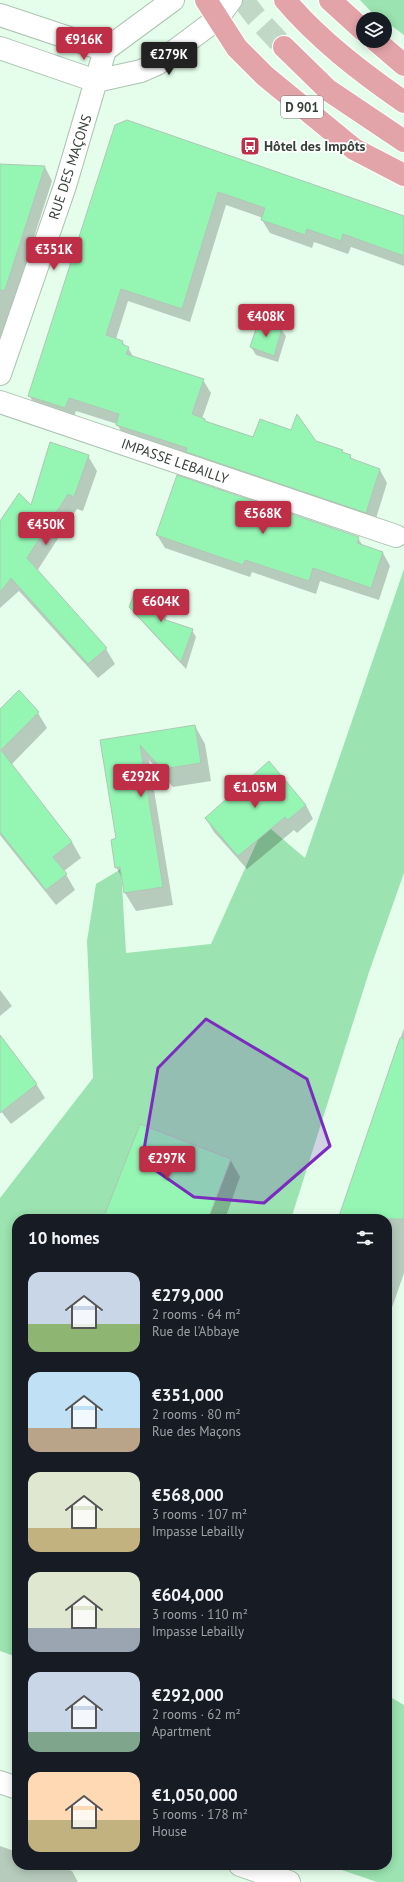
<!DOCTYPE html>
<meta charset="utf-8">
<style>
:root{--surface:#171b24;--page:#20242c;--text:#f1f3f6;--muted:#9ea1a6;--accent:#bf2e47}
body{margin:0;font-family:"PT Sans",sans-serif;background:var(--page);color:var(--text);height:100vh;display:flex;flex-direction:column;font-size:15px;white-space:nowrap}
*{box-sizing:border-box;margin:0}
p{font-size:13px;color:var(--muted)}
.icon{flex:none;width:22px;height:22px;fill:none;stroke:currentColor;stroke-width:2;stroke-linecap:round;stroke-linejoin:round}
.map{position:relative;flex:1;overflow:hidden}
.details{position:absolute;left:12px;top:1214px;width:380px;height:656px;display:flex;flex-direction:column;background:var(--surface);border-radius:16px;box-shadow:0 2px 10px #0003}
.details>*{flex:none}
.fabs{position:absolute;left:356px;top:12px;display:grid;gap:8px}
.fabs a{display:grid;place-items:center;width:36px;height:36px;border-radius:50%;background:var(--surface);box-shadow:0 2px 10px #0003;font-size:20px}
.price{position:absolute;translate:-50% -34px;padding:0 9px;border-radius:4px;background:var(--accent);color:#fff;font-size:13px;line-height:26px;filter:drop-shadow(0 1px 2px #0008)}
.price::after{content:'';position:absolute;left:50%;top:24px;width:12px;height:9px;margin-left:-6px;background:inherit;clip-path:polygon(0 0,100% 0,50% 100%)}
.price.selected{background:#222;color:#fff}
ul{padding:0;list-style:none}
li{display:flex;align-items:center;gap:12px;height:100px;padding:0 16px}
li span{display:grid;place-items:center;flex:none;width:112px;height:80px;border-radius:12px;color:#555}
li>.icon{margin-inline-start:auto}
span .icon{width:48px;height:48px;fill:#fffc;stroke-width:1}
li b{font-size:17px}
h2{display:flex;justify-content:space-between;align-items:center;height:48px;padding:0 16px;font-size:17px}
.map>svg:first-child{display:block}
.green{fill:#9be3b0}
.shadow{fill:#0003}
.building{fill:#95f6b4;stroke:#afc7b5}
.lines{fill:none;stroke-linecap:round;stroke-linejoin:round}
.primary-tunnel{stroke:#c2d8c7;stroke-width:22;stroke-dasharray:22 11;stroke-linecap:butt}
.minor-casing{stroke:#acc3b2;stroke-width:24}
.secondary-casing{stroke:#acc3b2;stroke-width:24}
.primary-casing{stroke:#fff;stroke-width:24}
.minor{stroke:#fff;stroke-width:22}
.secondary{stroke:#fff;stroke-width:22}
.primary{stroke:#e2a4a9;stroke-width:22}
.marked{fill:#7b2cbf;fill-opacity:0.2;stroke:#7b2cbf;stroke-width:3;stroke-linejoin:round}
.labels{text-anchor:middle;stroke-width:3.5;stroke-linejoin:round;paint-order:stroke}
.shield{fill:#fff;stroke:#727974;stroke-width:1}
.shield-label{font-size:13px;font-weight:bold;fill:#364039}
.poi-label{font-size:14px;font-weight:bold;fill:#364039;stroke:#fff;text-anchor:start}
.street-label{font-size:14px;fill:#364039;stroke:#fff}
</style>
<div class="map">
<svg width="404" height="1882" viewBox="0 0 404 1882">
<rect width="100%" height="100%" fill="#e5feeb"/>
<!-- green -->
<path class="green" d="M360 0H404V35L385 21V19C375 18 367 7 360 0Z
M404 569V873L369 972 291 1219H17V1657L0 1651V1198L93 1078 87 941 96 884 121 869 126 953 211 944 265 824 305 858Z
M387 1695 404 1705V1882H377L327 1865H387Z"/>
<!-- shadow -->
<path class="shadow" d="M116 126 404 217V266L351 247 348 254 314 242 312 248 270 233 262 220 263 218 226 205 190 322 128 301 116 339 122 341 125 346 128 348 134 358 203 380 211 393 202 419 206 422 254 438 315 442 342 451 344 454 350 456 353 460 380 470 387 483 374 525 125 438 117 424 76 411 73 421 37 409 29 395Z
M45 167 52 181 0 344V170Z
M281 329 286 336 278 362 256 355 251 347Z
M88 456 97 471 83 511 77 509 37 571 106 649 115 664 98 678 19 591 0 608V523L31 507Z
M157 535 358 538 363 546 383 553 390 566 379 600 320 581 316 594 252 572 250 577 165 548Z
M166 600 170 607 165 621 192 630 196 637 186 669 135 614 130 607Z
M0 710 38 713 47 728 11 765 72 842 81 858 64 871 75 890 56 905 0 835Z
M195 726 205 744 211 781 173 787 149 760 173 905 136 911 125 893 123 879 116 867 117 839 102 741Z
M306 805 313 819 297 833 294 830 247 869 214 832 206 819Z
M0 990 12 1006 0 1016Z
M404 1028V1273L387 1322V1219H339Z
M0 1036 37 1085 45 1098 11 1124 0 1110Z
M230 1159 240 1177 225 1219H104Z
M0 1846 17 1852V1865H54L72 1871 78 1882H0Z"/>
<!-- building -->
<path class="building" d="M127 120 404 216V256L343 234 341 241 307 229 305 235 261 220 265 208 218 192 182 309 121 289 106 335 123 341 122 344 129 347 126 354 204 379 192 414 205 419V421L253 437 260 419 291 430 297 414 316 441 343 450 342 452 351 455 350 458 380 469 366 513 186 452 187 448 116 425 119 414 69 398 65 408 28 396 115 125Z
M0 164 45 166 5 290H0Z
M259 320 282 328 274 356 250 347Z
M50 442 89 455 74 497 68 494 27 558 107 648 88 664 11 578 0 593V521L19 493 31 505Z
M177 475 359 537 357 543 383 552 371 588 313 568 309 581 245 560 243 565 156 535Z
M136 589 166 599 160 618 193 629 181 662 129 607Z
M19 690 39 712 1 750 72 842 53 857 67 874 46 890 0 832V709Z
M195 725 201 763 162 769 140 745 163 887 124 893 120 867 115 868 111 840 116 838 100 740Z
M269 761 306 805 288 820 285 817 238 856 205 818Z
M0 1035 37 1084 0 1113Z
M400 1038H404V1219H338Z
M140 1124 231 1159 208 1219H103Z"/>
<g class="lines">
<!-- primary-tunnel -->
<path class="primary-tunnel" d="M243 0 256 17 284 47"/>
<!-- minor casing -->
<g class="minor-casing">
<path id="minor" d="M0 402 396 536
M0 1782 17 1788
M240 1865 289 1882"/>
</g>
<!-- secondary casing -->
<g class="secondary-casing">
<path id="secondary" d="M0 15 105 50
M0 48 96 81 141 71 157 64 217 19 231 0
M105 50 173 0
M0 374 65 186 105 50"/>
</g>
<!-- primary casing -->
<g class="primary-casing">
<path id="primary" d="M206 0 237 48 265 76 354 149 404 175
M285 0C319 40 361 72 404 102
M330 0 363 30
M376 41 404 65
M284 47 328 90 404 141"/>
</g>
<!-- minor -->
<use href="#minor" class="minor"/>
<!-- secondary -->
<use href="#secondary" class="secondary"/>
<!-- primary -->
<use href="#primary" class="primary"/>
</g>
<!-- marked area -->
<path class="marked" d="M206 1019 307 1079 330 1146 264 1203 194 1197 142 1161 158 1068Z"/>
<!-- icons -->
<defs>
<g id="bus-square" transform="scale(1)"><rect x="-9" y="-9" width="18" height="18" rx="4" fill="#bf2e47" stroke="#fff"/><path d="M-5-6H5V4H4V6H2V4H-2V6H-4V4H-5ZM-3.5-4V0h7V-4ZM-3.5 1.2v1.5H-2V1.2ZM2 1.2v1.5H3.5V1.2Z" fill="#fff"/></g>
</defs>
<g fill-rule="evenodd">
<use href="#bus-square" x="250" y="146"/>
</g>
<g class="labels">
<!-- shield labels -->
<rect class="shield" x="281" y="96" width="42" height="22" rx="3"/>
<g class="shield-label">
<text x="302" y="112">D 901</text>
</g>
<!-- poi labels -->
<g class="poi-label">
<text x="264" y="151">Hôtel des Impôts</text>
</g>
<!-- street labels -->
<g class="street-label">
<text transform="translate(70 167) rotate(-72)" y="5">RUE DES MAÇONS</text>
<text transform="translate(175 461) rotate(19)" y="5">IMPASSE LEBAILLY</text>
</g>
</g>
</svg>
<div class="fabs">
<a><svg class="icon" aria-label="layers" viewBox="0 0 24 24"><path d="M12 4l9 5-9 5-9-5zM3 14l9 5 9-5"/></svg></a>
</div>
<b class="price" style="left:84px;top:61px">€916K</b>
<b class="price selected" style="left:169px;top:76px">€279K</b>
<b class="price" style="left:54px;top:271px">€351K</b>
<b class="price" style="left:266px;top:338px">€408K</b>
<b class="price" style="left:263px;top:535px">€568K</b>
<b class="price" style="left:46px;top:546px">€450K</b>
<b class="price" style="left:161px;top:623px">€604K</b>
<b class="price" style="left:141px;top:798px">€292K</b>
<b class="price" style="left:255px;top:809px">€1.05M</b>
<b class="price" style="left:167px;top:1180px">€297K</b>
<section class="details">
<h2>10 homes<svg class="icon" aria-label="filters" viewBox="0 0 24 24"><path d="M4 7h16M4 17h16"/><circle cx="9" cy="7" r="2"/><circle cx="15" cy="17" r="2"/></svg></h2>
<ul>
<li><span style="background:linear-gradient(#c9d6e8 65%,#8fb573 0)"><svg class="icon" aria-label="home" viewBox="0 0 24 24"><path d="M3 11l9-7 9 7M6 9v11h12V9"/></svg></span><div><b>€279,000</b><p>2 rooms · 64 m²</p><p>Rue de l'Abbaye</p></div></li>
<li><span style="background:linear-gradient(#bfe0f5 70%,#b9a48a 0)"><svg class="icon" aria-label="home" viewBox="0 0 24 24"><path d="M3 11l9-7 9 7M6 9v11h12V9"/></svg></span><div><b>€351,000</b><p>2 rooms · 80 m²</p><p>Rue des Maçons</p></div></li>
<li><span style="background:linear-gradient(#dfe7d0 70%,#c2b280 0)"><svg class="icon" aria-label="home" viewBox="0 0 24 24"><path d="M3 11l9-7 9 7M6 9v11h12V9"/></svg></span><div><b>€568,000</b><p>3 rooms · 107 m²</p><p>Impasse Lebailly</p></div></li>
<li><span style="background:linear-gradient(#dfe7d0 70%,#9aa5b1 0)"><svg class="icon" aria-label="home" viewBox="0 0 24 24"><path d="M3 11l9-7 9 7M6 9v11h12V9"/></svg></span><div><b>€604,000</b><p>3 rooms · 110 m²</p><p>Impasse Lebailly</p></div></li>
<li><span style="background:linear-gradient(#c9d6e8 75%,#7fa58c 0)"><svg class="icon" aria-label="home" viewBox="0 0 24 24"><path d="M3 11l9-7 9 7M6 9v11h12V9"/></svg></span><div><b>€292,000</b><p>2 rooms · 62 m²</p><p>Apartment</p></div></li>
<li><span style="background:linear-gradient(#ffd9b3 60%,#c2b280 0)"><svg class="icon" aria-label="home" viewBox="0 0 24 24"><path d="M3 11l9-7 9 7M6 9v11h12V9"/></svg></span><div><b>€1,050,000</b><p>5 rooms · 178 m²</p><p>House</p></div></li>
</ul>
</section>
</div>
